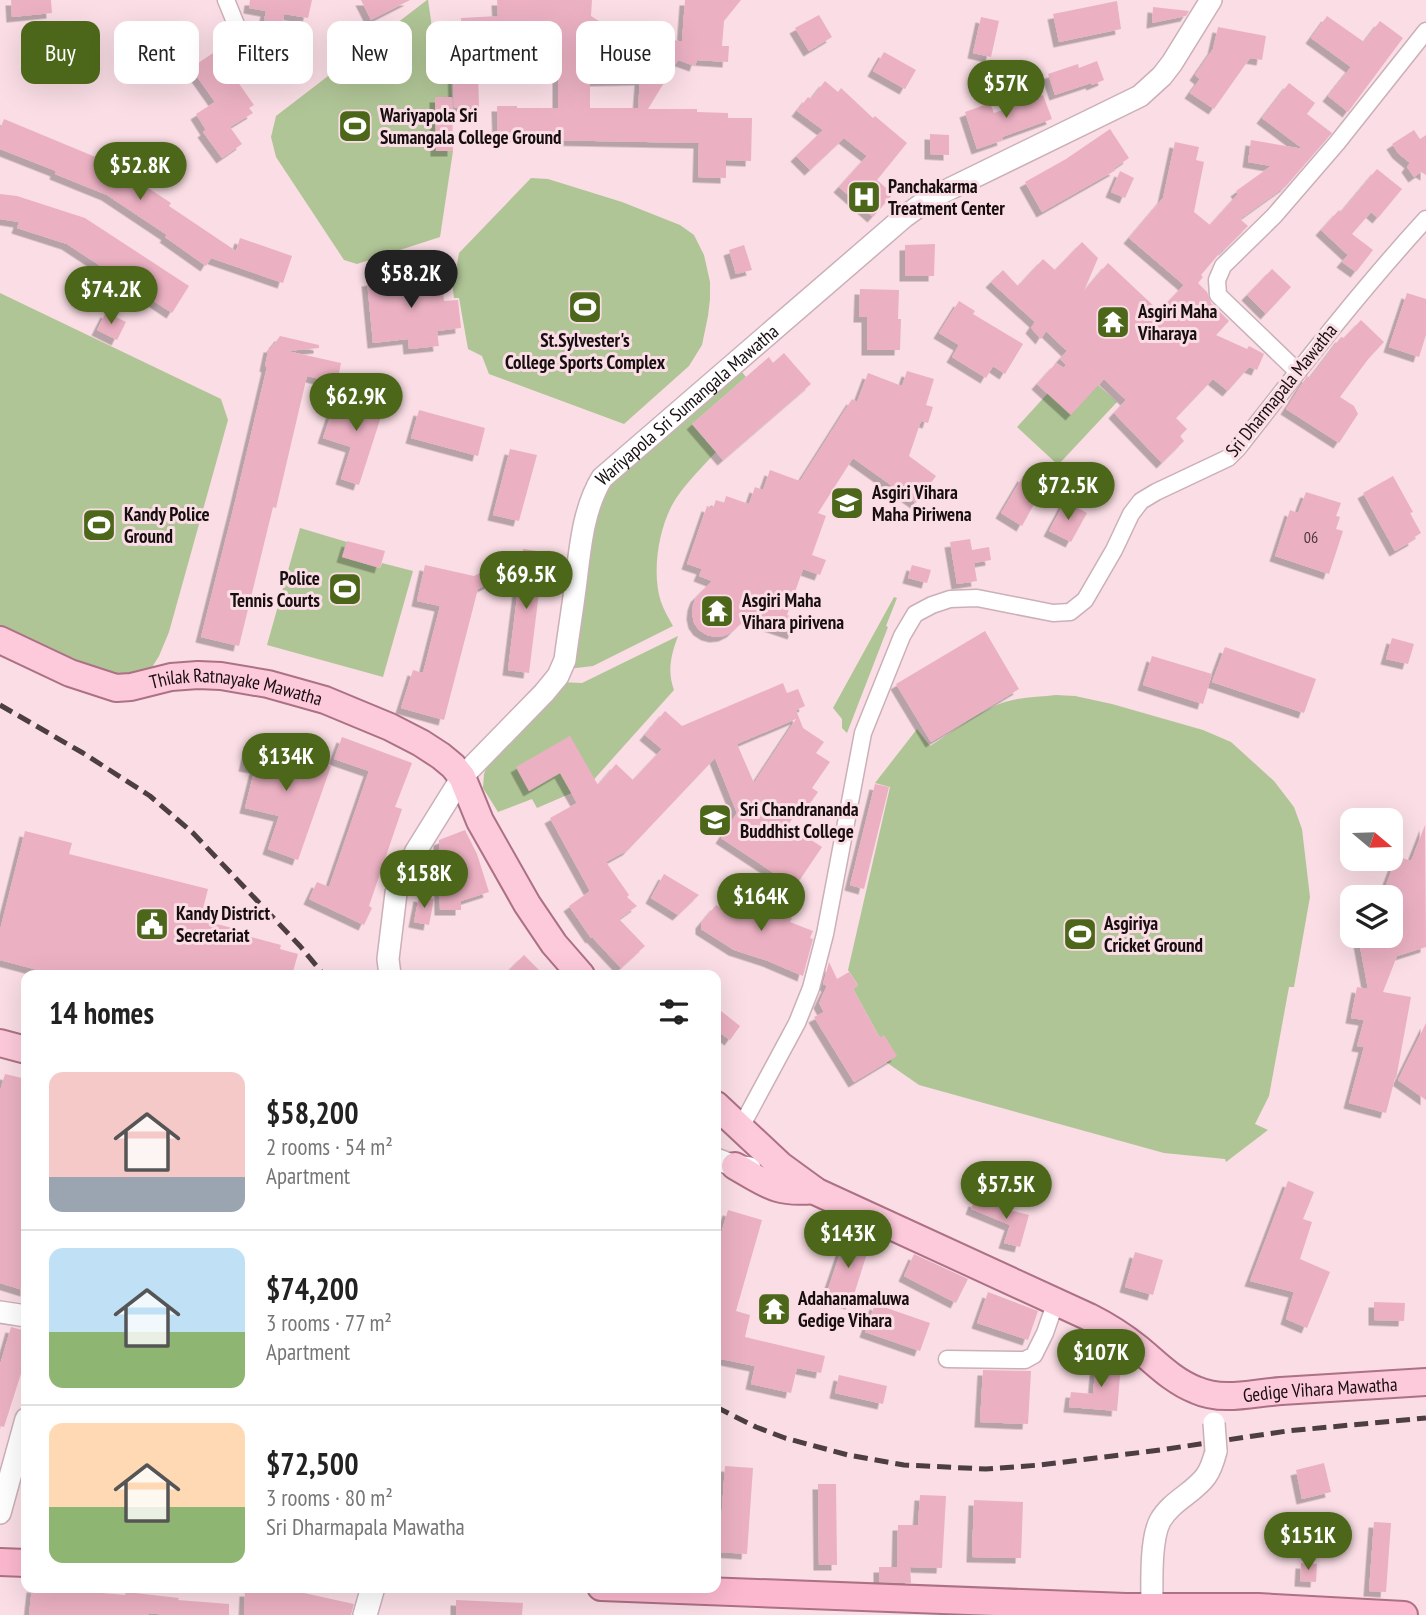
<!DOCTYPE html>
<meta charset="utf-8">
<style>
:root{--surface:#fff;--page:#f2f2f2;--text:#222;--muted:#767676;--line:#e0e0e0;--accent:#4c671a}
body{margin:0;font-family:"PT Sans Narrow",sans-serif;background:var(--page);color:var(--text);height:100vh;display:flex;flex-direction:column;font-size:26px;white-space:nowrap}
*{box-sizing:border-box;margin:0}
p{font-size:23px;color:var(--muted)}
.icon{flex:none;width:38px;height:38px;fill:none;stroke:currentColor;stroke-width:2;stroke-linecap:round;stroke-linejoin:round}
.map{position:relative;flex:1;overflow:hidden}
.details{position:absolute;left:21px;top:970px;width:700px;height:623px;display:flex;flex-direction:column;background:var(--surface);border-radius:14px;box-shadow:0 7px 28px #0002}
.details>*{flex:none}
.banner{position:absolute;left:21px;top:21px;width:700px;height:63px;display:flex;gap:14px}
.needle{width:46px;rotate:109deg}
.fabs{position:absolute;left:1340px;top:808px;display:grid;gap:14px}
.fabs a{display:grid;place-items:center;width:63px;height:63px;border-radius:14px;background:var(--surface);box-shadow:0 7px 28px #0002;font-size:35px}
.price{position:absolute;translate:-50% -60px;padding:0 16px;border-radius:24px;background:var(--accent);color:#fff;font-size:23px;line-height:46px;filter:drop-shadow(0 2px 4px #0008)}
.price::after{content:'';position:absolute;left:50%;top:42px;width:21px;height:16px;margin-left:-10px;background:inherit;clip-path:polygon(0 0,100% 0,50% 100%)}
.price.on{background:#222;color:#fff}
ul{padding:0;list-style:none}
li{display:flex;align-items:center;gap:21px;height:175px;padding:0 28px}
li+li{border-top:2px solid var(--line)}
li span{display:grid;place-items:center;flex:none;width:196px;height:140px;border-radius:14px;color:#555}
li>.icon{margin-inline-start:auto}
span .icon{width:84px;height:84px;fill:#fffc;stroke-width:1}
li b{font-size:30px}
h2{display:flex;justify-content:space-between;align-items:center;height:84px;padding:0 28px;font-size:30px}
.pill{padding:0 24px;border-radius:14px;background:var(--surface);box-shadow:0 7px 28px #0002;font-size:24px;line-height:63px}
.pill.on{background:var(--accent);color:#fff}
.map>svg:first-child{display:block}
.green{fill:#b0c596}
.building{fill:#ebb1c3;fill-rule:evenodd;filter:url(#shadow)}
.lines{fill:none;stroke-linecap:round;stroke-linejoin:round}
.minor-casing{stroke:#cbb0b8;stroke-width:19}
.tertiary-casing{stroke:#cbb0b8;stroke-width:24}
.secondary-casing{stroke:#cbb0b8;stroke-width:26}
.primary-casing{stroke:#ac7184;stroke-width:30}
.trunk-casing{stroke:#ac7184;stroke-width:30}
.minor{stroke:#fff;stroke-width:16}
.tertiary{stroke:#fff;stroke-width:21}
.secondary{stroke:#fff;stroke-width:23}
.primary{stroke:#fdcadb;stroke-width:26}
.trunk{stroke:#fcb8cf;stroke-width:26}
.rail{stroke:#4c3e42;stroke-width:5;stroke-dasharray:14 7;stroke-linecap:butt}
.tertiary-bridge-casing{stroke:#cbb0b8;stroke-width:24;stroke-linecap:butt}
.tertiary-bridge{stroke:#fff;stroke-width:21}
.labels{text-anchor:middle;stroke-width:6;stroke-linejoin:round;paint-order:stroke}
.number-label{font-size:16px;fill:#4c373d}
.poi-label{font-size:19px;font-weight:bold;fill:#170e10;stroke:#fadde5;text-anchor:start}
.street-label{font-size:19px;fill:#170e10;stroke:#fadde5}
</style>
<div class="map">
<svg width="1426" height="1615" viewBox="0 0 1426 1615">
<defs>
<filter id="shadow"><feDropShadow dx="-5.5" dy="5.5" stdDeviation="0" flood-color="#0004"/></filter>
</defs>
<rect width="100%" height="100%" fill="#fadde5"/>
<!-- green -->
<path class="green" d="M427 0H428L438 68 451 77 452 97 435 98 436 151H453L440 237 357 264 344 260 276 157 271 137 276 116Z
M531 178 548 179 622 202 680 225 694 235 704 255 710 282V299L708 316 702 345 689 366 624 424 489 374 482 356 468 349 459 298H454L451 276H455L459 253Z
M0 293 221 399 228 420 169 632 159 656 151 669 117 681 0 630Z
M737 366 746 377 692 424 716 452C703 466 688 481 677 497 659 523 651 572 661 602 664 610 669 619 673 626L593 666 568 669 587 536 605 486Z
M1098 385 1117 402 1058 465 1017 427 1048 393Z
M300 528 347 542 343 557 380 568 382 563 413 571 383 677 267 645Z
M894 597 897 598 886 626 888 627 847 733 842 728V719L833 708Z
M678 636C671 655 667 671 674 690L588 786 537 808 532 799 498 812 483 788 484 774 491 756 560 682 582 683Z
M1056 695 1075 696 1112 704 1203 730 1231 742 1274 781 1294 807 1302 829 1310 897 1294 987H1289L1269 1096 1255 1124 1268 1130 1226 1162 1225 1159 1164 1153 919 1085 886 1062 896 1056 884 1036 880 1038 853 989 858 985 848 970 890 787 875 783 917 729 930 746C951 733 978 712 1002 703 1018 697 1039 697 1056 695Z"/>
<!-- building -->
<path class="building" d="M11 0H51L52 13 12 17Z
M250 0H312L308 18 284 14 283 23 264 20 266 11 249 8Z
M361 0H410L371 20Z
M497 0H592L591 16 664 62 671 39 682 42 685 0H741L724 21 722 46H729L728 62 697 60 695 66 678 60 648 109H697V112L728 113V118H752L751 161 726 160V178L698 177 699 143 542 140V137H498L497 106H517V108H558V66L510 67 509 37 477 38 479 107 454 108 453 53H462L461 18 498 16ZM640 80 638 108H590V81Z
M1117 1 1121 29 1059 42 1053 14Z
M1153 7 1189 11 1186 16 1152 23Z
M819 15 832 37 809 51 795 28Z
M1327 16 1364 42 1380 21 1403 38 1348 112 1328 96 1351 67 1311 38Z
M981 17 999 21 991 57 973 53Z
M1218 27 1266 36 1262 60 1250 58 1214 109 1190 93 1200 79 1195 75 1213 49Z
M216 51 254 105 249 108 253 113 230 127 242 144 222 158 203 132 206 130 196 114 215 102 191 68Z
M884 52 916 70 905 89 873 71Z
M1097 61 1104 80 1092 85 1091 83 1055 95 1048 74 1078 64 1079 68Z
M825 81 838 92 841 88 873 118 875 116 907 143 877 180 893 194 873 217 839 187 867 156 844 138 810 170 796 156 823 130 797 111 808 97 811 99Z
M1289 83 1315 103 1307 114 1332 133 1286 186 1240 219 1248 226 1224 250 1223 249 1201 275 1203 277 1198 283 1207 292 1211 303 1229 321 1216 335 1247 349 1249 346 1264 354 1257 370 1249 367 1228 391 1213 379 1176 418 1187 429 1180 436 1184 441 1162 463 1114 413 1126 400 1104 379 1071 415 1037 384 1056 363 1064 368 1066 365 1060 359 1067 351 1046 331 1041 339 1031 328 1035 322 991 282 1003 270 1018 286 1043 259 1055 270 1082 242 1098 258 1084 291 1108 263 1157 309 1158 307 1161 309 1184 285 1129 238 1163 198 1175 142 1199 147 1196 160 1204 162 1194 212 1210 225 1238 194 1236 191 1271 166 1248 162 1251 140 1303 149 1262 118Z
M1043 95 1052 119 1002 137 1003 140 977 149 965 112 990 103 994 113Z
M435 97H452L453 151H436Z
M4 119 110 163 171 203 169 206 236 251 240 238 292 256 283 283 211 258 206 266 165 237 167 235 107 195 55 174 56 171 0 149V129Z
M1110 129 1129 158 1113 169 1116 170 1042 212 1025 182 1066 159Z
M1414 130 1420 139 1426 135V175L1421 172 1414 177 1407 167 1410 163 1398 153 1392 144Z
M930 134 949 135V155L930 154Z
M1377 169 1402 189 1378 218 1371 212 1352 234 1373 250 1356 272 1342 262 1348 255 1321 230 1339 210 1341 212Z
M1120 171 1134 178 1125 198 1111 192Z
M0 194 17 196 85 218 189 286 172 313 67 244 17 228 19 222 0 219Z
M935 244 934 276H905V245Z
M744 245 752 270 736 274 729 250Z
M1272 269 1291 287 1266 314 1247 295Z
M441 273 444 301 458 300 461 328 437 331 439 346 409 349 408 339 373 343 367 281Z
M860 289 899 290 898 319H901L900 350H867V317H859Z
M1407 293 1426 299V335L1419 357 1389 347Z
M959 301 975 311 973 314 1023 344 1005 374 993 366 986 378 952 357 959 345 939 333Z
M106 312 126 322 117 340 97 330Z
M1361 320 1384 342 1369 358 1340 397 1354 406 1358 414 1339 443 1286 409 1307 376 1310 378 1341 337 1344 338Z
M280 336 319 345V348L287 351 341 363 337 383 307 376 276 508 273 507 239 646 201 637 235 502 267 367 265 366 269 347H272Z
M784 353 811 384 723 460 692 424 769 357 773 363Z
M907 371 934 379 926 405 933 407 928 423 921 421 909 456 936 476 916 503 853 458 818 513 826 516 812 555 826 560 820 575 803 569 787 615 798 619 793 634 746 618 732 632 724 636 715 637 707 635 699 630 694 623 692 614 693 605 696 597 712 581 699 576 702 569 687 564 707 506 713 508 716 500 724 503 726 496 749 504 755 487 763 490 770 470 800 481 852 399 857 402 868 373 902 386Z
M366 390 387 398 359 485 341 479 351 447 323 438 334 405 357 413Z
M419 410 485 428 478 456 411 438Z
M510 449 537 455 519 521 493 515Z
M1023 476 1043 488 1022 526 1001 513Z
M1393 476 1413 512 1410 513 1421 533 1413 538 1414 540 1395 551 1363 493Z
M1306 492 1341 503 1336 516 1340 517 1336 529 1343 531 1329 574 1275 556 1290 510 1298 513Z
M1065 501 1087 513 1071 542 1049 531Z
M970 539 972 550 989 547 991 560 974 563 977 581 957 584 950 542Z
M347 541 385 551 380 568 342 557Z
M523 549 544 552 529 673 508 670Z
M425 565 474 576 487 570 493 582 478 589 444 720 401 708 413 670 423 673 440 606 417 601Z
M912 565 931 570 927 583 908 578Z
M985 631 1019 689 931 742 896 684Z
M1392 638 1414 644 1408 664 1386 659Z
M1225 647 1316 679 1304 713 1212 682Z
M1152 656 1212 674 1203 704 1143 685Z
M783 683 787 693 798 689 805 706 796 710 803 728 824 742 816 753 830 762 812 788 818 792 809 805 804 801 788 825 822 847 795 887 721 838 737 813 715 758 628 850 606 862 629 895 627 897 637 906 619 919 645 946 621 968 592 937 591 938 569 906 590 891 550 818 577 803 560 773 529 791 516 767 570 736 598 785 616 764 633 780 662 749 645 735 665 711 682 726ZM796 719 754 783 737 744Z
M342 737 412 763 395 807 402 809 369 906 372 908 364 925 309 899 317 882 329 887 369 771 334 759Z
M250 741 280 748 331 766 298 860 268 849 279 816 245 808 255 768 244 766Z
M875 784 889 787 864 889 850 885Z
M1425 825 1426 947 1397 956 1383 992 1411 997 1396 1079 1395 1078 1386 1113 1349 1103 1364 1047 1357 1046 1364 1020 1351 1018 1357 987 1368 989 1358 936H1391V898H1381L1397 856 1411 861Z
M465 830 477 854 489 892 461 901V910H440L439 840Z
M25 831 72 843 69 854 208 889 200 920 237 929 236 933 281 945 280 949 298 954 292 975H57L0 960V930Z
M664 874 699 895 678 915 651 898Z
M742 890 769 907 770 905 792 918 790 922 813 931 810 938 813 939 803 976 768 961 734 950 701 929V923L716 905 728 912Z
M419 896 434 899 429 925 414 922Z
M524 955 544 975H504Z
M829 962 837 979 849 972 858 985 853 989 880 1038 884 1035 897 1056 854 1082 814 1017 824 1012 819 1003 827 986 823 984Z
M716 1007 740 1026 730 1040 716 1030Z
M1426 1023V1100L1398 1080Z
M5 1074 26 1079V1291L0 1283V1091Z
M1288 1181 1314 1192 1303 1219 1312 1222 1300 1259 1330 1272 1307 1328 1286 1319 1294 1292 1250 1281Z
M974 1201 1029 1215 1020 1247 1004 1243 1010 1225 971 1209Z
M728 1210 762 1220 736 1311 750 1315 745 1337 825 1356 821 1373 797 1368 791 1393 751 1384 755 1366 716 1358V1251Z
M846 1236 870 1244 851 1304 826 1295Z
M1135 1252 1163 1260 1153 1295 1125 1287Z
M914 1254 968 1279 956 1303 904 1276Z
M988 1292 1038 1311 1028 1340 977 1323Z
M1374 1302 1405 1303 1404 1321 1374 1320Z
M875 1304 930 1323 920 1351 865 1332Z
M11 1327 26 1331V1358L4 1427 0 1426V1365Z
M1096 1361 1121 1364 1117 1411 1069 1407 1071 1392 1093 1394Z
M983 1370 1031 1371 1028 1424 980 1422Z
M839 1375 887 1386 883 1404 835 1393Z
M1324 1463 1331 1492 1302 1499 1296 1470Z
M725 1466 753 1468 747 1554 719 1552Z
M818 1484H836L837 1565H819Z
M920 1495 946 1496 942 1568 910 1567 911 1583 879 1582V1567H897L898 1525H918Z
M974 1500 1023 1502 1021 1558 972 1557Z
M1374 1522 1391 1523 1386 1592 1369 1591Z
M1301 1563 1317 1564 1316 1582 1300 1581Z
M32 1587 125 1595 126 1592 179 1598 178 1600 229 1604V1615H166L149 1613V1615H29Z
M245 1591 304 1593 354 1604 351 1615H244Z
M456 1600 523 1603 522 1615H456Z"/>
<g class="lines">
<!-- minor casing -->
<g class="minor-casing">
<path id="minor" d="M226 0 244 44 262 67
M1297 371 1218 295 1217 280 1223 266 1274 216 1337 143 1426 31
M741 1127 797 1023 811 988 825 934 863 733 902 636 915 614 932 605 950 599 977 598 1053 613 1070 612 1085 600 1114 550 1131 514 1141 501 1156 492 1228 458 1238 448C1299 370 1359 292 1426 219
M947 1359 1025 1360 1034 1355 1045 1333 1056 1301"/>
</g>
<!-- tertiary casing -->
<g class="tertiary-casing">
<g id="tertiary">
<path id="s1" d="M390 975 388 959 396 893 416 851 462 777 544 693 558 676 565 660C568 636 572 613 575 589 580 552 582 511 602 478L904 217 929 199 1140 96 1162 76 1172 63 1211 0"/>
<path d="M716 1159 735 1166 750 1168"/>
<path d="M0 1312 26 1316"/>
<path d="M0 1513 26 1419"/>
<path d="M1152 1607C1152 1585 1150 1540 1160 1521 1171 1501 1194 1493 1206 1476 1211 1469 1214 1459 1216 1451"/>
</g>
</g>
<!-- secondary casing -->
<g class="secondary-casing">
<path id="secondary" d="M365 1615 373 1587"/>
</g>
<!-- primary casing -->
<g class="primary-casing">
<g id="primary">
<path id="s2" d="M0 640 70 673 116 688 131 687 171 677 198 675 221 676 268 684 325 700 390 727 421 743 441 756 453 766 462 777 480 821 527 904 554 944 581 975"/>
<path d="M0 1043 26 1050"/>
<path id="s3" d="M716 1105 780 1165 817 1192 1089 1317C1107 1326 1124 1337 1139 1349 1157 1364 1173 1381 1196 1390 1223 1402 1252 1393 1281 1391 1329 1388 1378 1385 1426 1382"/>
<path d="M735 1166C767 1184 776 1194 814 1190"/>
</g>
</g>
<!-- trunk casing -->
<g class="trunk-casing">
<path id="trunk" d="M0 1562 26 1563
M601 1587 1126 1607H1258L1404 1615"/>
</g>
<!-- minor -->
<use href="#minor" class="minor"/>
<!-- tertiary -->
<use href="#tertiary" class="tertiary"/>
<!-- secondary -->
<use href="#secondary" class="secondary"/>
<!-- primary -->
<use href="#primary" class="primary"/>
<!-- trunk -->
<use href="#trunk" class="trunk"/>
<!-- rail -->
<path class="rail" d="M0 705 83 753 150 796 193 833 300 946 324 975
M716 1407 756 1427 785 1438 848 1455 904 1465 986 1469 1040 1465 1160 1450 1287 1431 1426 1418"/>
<!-- tertiary-bridge casing -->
<g class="tertiary-bridge-casing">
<path id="tertiary-bridge" d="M1214 1423 1216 1451"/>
</g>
<!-- tertiary-bridge -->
<use href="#tertiary-bridge" class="tertiary-bridge"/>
</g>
<!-- icons -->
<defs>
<g id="stadium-square" transform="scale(1.75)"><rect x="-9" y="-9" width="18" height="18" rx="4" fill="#4c671a" stroke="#fadde5"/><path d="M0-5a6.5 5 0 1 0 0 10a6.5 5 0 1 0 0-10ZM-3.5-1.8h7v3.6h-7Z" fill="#fff"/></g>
<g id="hospital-square" transform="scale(1.75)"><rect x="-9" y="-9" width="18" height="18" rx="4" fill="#4c671a" stroke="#fadde5"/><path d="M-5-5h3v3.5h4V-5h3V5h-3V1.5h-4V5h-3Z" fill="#fff"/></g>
<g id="temple-square" transform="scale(1.75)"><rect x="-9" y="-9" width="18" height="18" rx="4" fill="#4c671a" stroke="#fadde5"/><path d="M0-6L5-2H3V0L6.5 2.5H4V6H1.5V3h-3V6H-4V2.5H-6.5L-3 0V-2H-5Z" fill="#fff"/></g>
<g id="university-square" transform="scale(1.75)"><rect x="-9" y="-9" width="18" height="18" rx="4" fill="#4c671a" stroke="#fadde5"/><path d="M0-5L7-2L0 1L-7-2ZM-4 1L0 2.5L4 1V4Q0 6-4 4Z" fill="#fff"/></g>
<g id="school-square" transform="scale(1.75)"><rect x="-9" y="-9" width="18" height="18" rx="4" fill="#4c671a" stroke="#fadde5"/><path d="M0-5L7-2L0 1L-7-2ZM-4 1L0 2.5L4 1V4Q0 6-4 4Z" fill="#fff"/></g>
<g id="civic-square" transform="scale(1.75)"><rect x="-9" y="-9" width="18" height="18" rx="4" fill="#4c671a" stroke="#fadde5"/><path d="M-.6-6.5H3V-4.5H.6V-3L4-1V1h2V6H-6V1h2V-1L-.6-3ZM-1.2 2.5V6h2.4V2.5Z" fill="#fff"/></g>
</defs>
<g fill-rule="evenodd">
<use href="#stadium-square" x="355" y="126"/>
<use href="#hospital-square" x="864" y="197"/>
<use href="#stadium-square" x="585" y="307"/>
<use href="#temple-square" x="1113" y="322"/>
<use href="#university-square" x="847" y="503"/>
<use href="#stadium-square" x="99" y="525"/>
<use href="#stadium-square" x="345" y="589"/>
<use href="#temple-square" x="717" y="611"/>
<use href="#school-square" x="715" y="820"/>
<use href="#civic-square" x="152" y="924"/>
<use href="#stadium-square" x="1080" y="934"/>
<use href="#temple-square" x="774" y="1309"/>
</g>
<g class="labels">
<!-- number labels -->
<g class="number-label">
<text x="1311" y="543">06</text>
</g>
<!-- poi labels -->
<g class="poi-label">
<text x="380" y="122">Wariyapola Sri<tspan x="380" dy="22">Sumangala College Ground</tspan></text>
<text x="888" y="193">Panchakarma<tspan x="888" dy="22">Treatment Center</tspan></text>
<text x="1138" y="318">Asgiri Maha<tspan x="1138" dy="22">Viharaya</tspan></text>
<text x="585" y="347" text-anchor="middle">St.Sylvester's<tspan x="585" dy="22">College Sports Complex</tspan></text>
<text x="872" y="499">Asgiri Vihara<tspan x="872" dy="22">Maha Piriwena</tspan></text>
<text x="124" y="521">Kandy Police<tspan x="124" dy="22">Ground</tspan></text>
<text x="320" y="585" text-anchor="end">Police<tspan x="320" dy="22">Tennis Courts</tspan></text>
<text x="742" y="607">Asgiri Maha<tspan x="742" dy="22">Vihara pirivena</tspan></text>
<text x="740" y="816">Sri Chandrananda<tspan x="740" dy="22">Buddhist College</tspan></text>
<text x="176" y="920">Kandy District<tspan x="176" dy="22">Secretariat</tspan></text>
<text x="1104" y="930">Asgiriya<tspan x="1104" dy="22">Cricket Ground</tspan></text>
<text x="798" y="1305">Adahanamaluwa<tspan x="798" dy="22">Gedige Vihara</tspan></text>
</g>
<!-- street labels -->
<g class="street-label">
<text transform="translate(1281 390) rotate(-51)" y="7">Sri Dharmapala Mawatha</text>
<text dy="7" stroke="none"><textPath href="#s1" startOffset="672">Wariyapola Sri Sumangala Mawatha</textPath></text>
<text dy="7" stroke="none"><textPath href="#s2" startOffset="248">Thilak Ratnayake Mawatha</textPath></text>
<text dy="7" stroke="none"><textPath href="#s3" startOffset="688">Gedige Vihara Mawatha</textPath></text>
</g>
</g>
</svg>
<div class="fabs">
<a><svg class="needle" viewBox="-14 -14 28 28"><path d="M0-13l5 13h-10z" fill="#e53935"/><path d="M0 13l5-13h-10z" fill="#767676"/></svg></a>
<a><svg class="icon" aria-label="layers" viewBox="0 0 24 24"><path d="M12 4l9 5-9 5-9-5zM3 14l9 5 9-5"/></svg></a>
</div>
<b class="price" style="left:1006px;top:120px">$57K</b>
<b class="price" style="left:140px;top:202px">$52.8K</b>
<b class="price on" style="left:411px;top:310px">$58.2K</b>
<b class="price" style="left:111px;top:326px">$74.2K</b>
<b class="price" style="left:356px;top:433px">$62.9K</b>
<b class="price" style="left:1068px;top:522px">$72.5K</b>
<b class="price" style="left:526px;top:611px">$69.5K</b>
<b class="price" style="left:286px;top:793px">$134K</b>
<b class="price" style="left:424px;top:910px">$158K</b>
<b class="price" style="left:761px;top:933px">$164K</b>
<b class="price" style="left:1006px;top:1221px">$57.5K</b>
<b class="price" style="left:848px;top:1270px">$143K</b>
<b class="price" style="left:1101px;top:1389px">$107K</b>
<b class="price" style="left:1308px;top:1572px">$151K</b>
<div class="banner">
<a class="pill on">Buy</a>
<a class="pill">Rent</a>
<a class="pill">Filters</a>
<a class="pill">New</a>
<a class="pill">Apartment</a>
<a class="pill">House</a>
</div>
<section class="details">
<h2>14 homes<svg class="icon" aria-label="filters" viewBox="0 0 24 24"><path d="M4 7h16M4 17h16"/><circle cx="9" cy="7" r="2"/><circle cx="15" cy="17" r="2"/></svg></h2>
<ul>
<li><span style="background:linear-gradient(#f6c9c9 75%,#9aa5b1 0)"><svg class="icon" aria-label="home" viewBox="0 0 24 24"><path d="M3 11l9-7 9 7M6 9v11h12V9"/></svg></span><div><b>$58,200</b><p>2 rooms · 54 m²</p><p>Apartment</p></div></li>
<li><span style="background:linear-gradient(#bfe0f5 60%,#8fb573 0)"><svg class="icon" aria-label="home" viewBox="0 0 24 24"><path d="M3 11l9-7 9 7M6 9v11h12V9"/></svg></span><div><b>$74,200</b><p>3 rooms · 77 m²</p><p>Apartment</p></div></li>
<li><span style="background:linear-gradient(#ffd9b3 60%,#8fb573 0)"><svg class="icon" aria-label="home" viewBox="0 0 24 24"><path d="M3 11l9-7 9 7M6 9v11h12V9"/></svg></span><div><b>$72,500</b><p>3 rooms · 80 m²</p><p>Sri Dharmapala Mawatha</p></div></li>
</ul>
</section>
</div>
